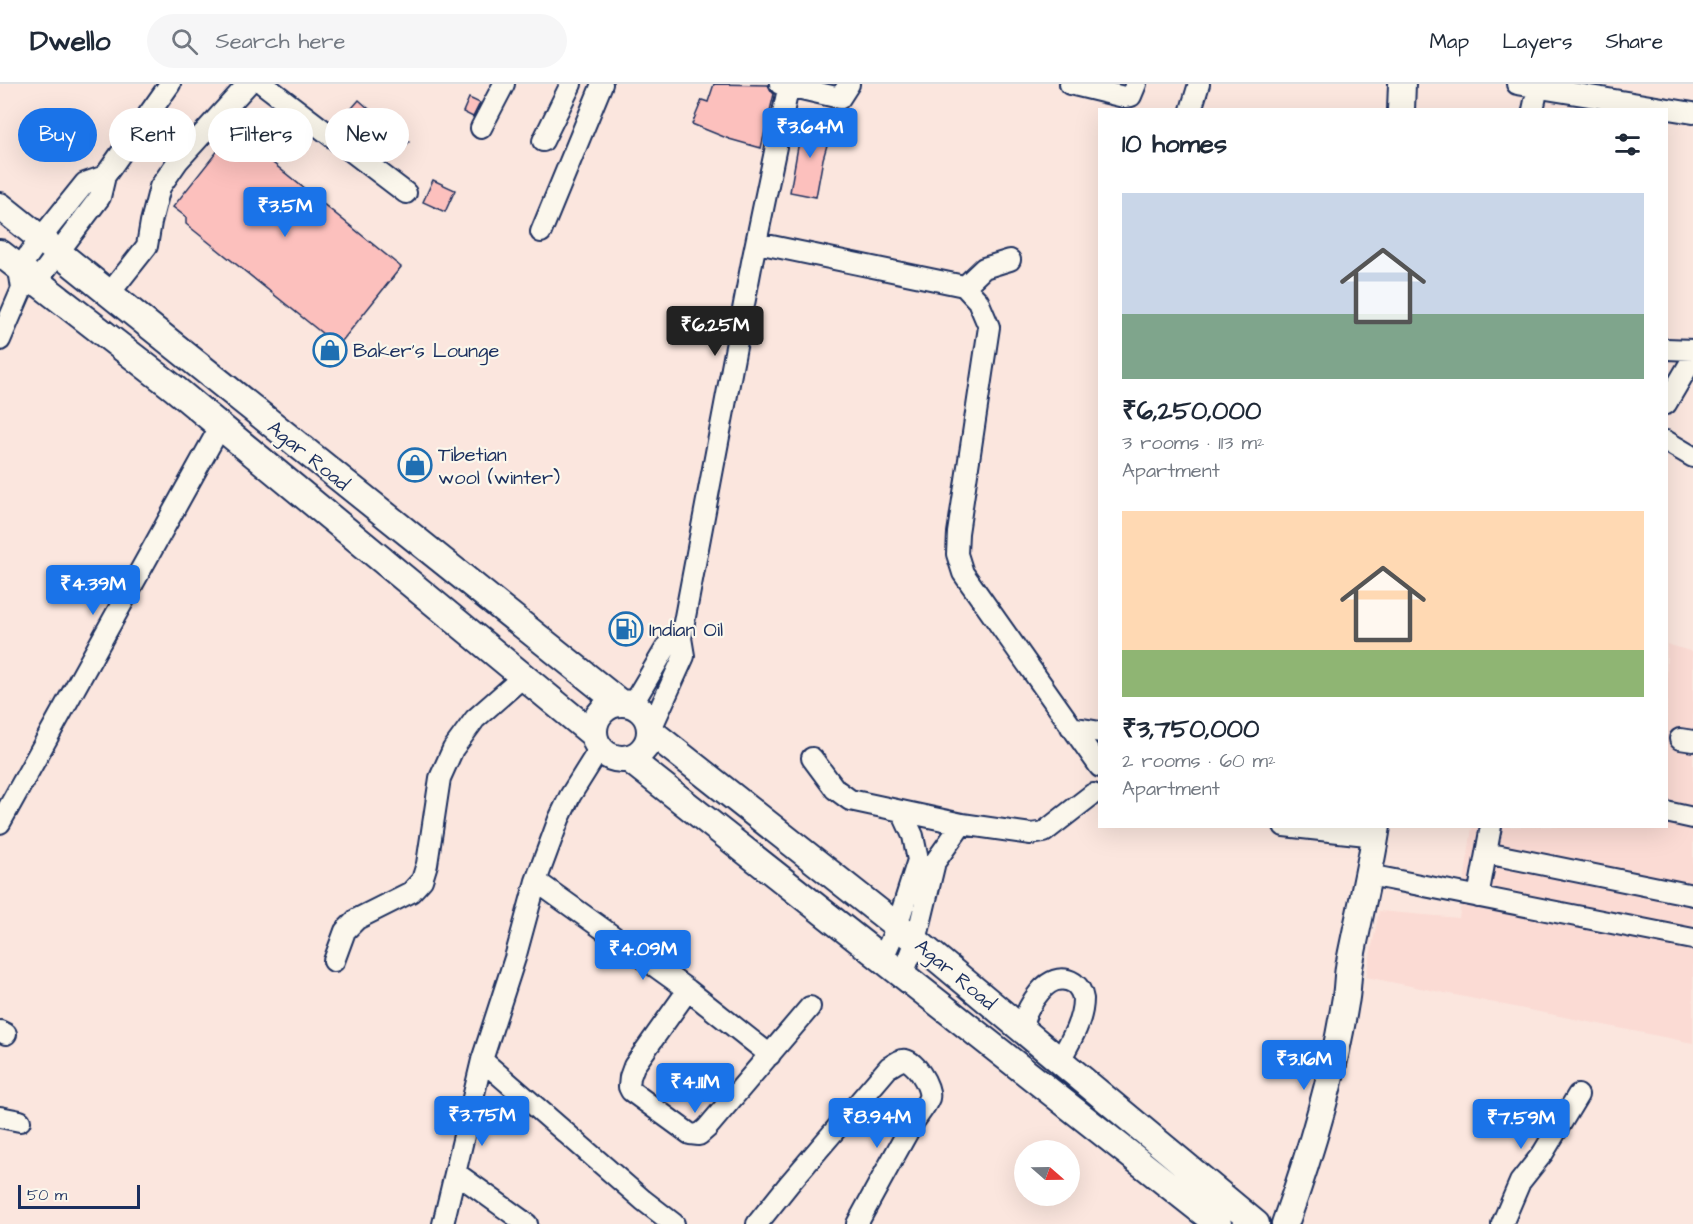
<!DOCTYPE html>
<meta charset="utf-8">
<style>
:root{--surface:#fff;--page:#f6f6f7;--text:#1f2937;--muted:#747a83;--line:#e0e1e3;--accent:#1a73e8}
body{margin:0;font-family:"Architects Daughter",sans-serif;background:var(--page);color:var(--text);height:100vh;display:flex;flex-direction:column;font-size:22px;white-space:nowrap}
*{box-sizing:border-box;margin:0}
p{font-size:20px;color:var(--muted)}
.icon{flex:none;width:33px;height:33px;fill:none;stroke:currentColor;stroke-width:2;stroke-linecap:round;stroke-linejoin:round}
.map{position:relative;flex:1;overflow:hidden}
.panel{position:absolute;left:1098px;top:24px;width:570px;height:720px;display:flex;flex-direction:column;background:var(--surface);border-radius:0px;box-shadow:0 6px 24px #0002}
.panel>*{flex:none}
.hud{position:absolute;left:18px;top:24px;width:570px;height:54px;display:flex;gap:12px}
.needle{width:39px;rotate:110deg}
.controls{position:absolute;left:1014px;top:1056px;display:grid;gap:12px}
.controls a{display:grid;place-items:center;width:66px;height:66px;border-radius:50%;background:var(--surface);box-shadow:0 6px 24px #0002;font-size:30px}
.scale{position:absolute;left:18px;bottom:15px;width:122px;box-sizing:border-box;padding-left:6px;border:3px solid #1b2f5e;border-top:0;font-size:16px;line-height:21px;white-space:nowrap;color:#1b2f5e;-webkit-text-stroke:4px #fbf7ec;paint-order:stroke}
.price{position:absolute;translate:-50% -51px;padding:0 14px;border-radius:6px;background:var(--accent);color:#fff;font-size:20px;line-height:39px;filter:drop-shadow(0 2px 3px #0008)}
.price::after{content:'';position:absolute;left:50%;top:36px;width:18px;height:14px;margin-left:-9px;background:inherit;clip-path:polygon(0 0,100% 0,50% 100%)}
.price.selected{background:#222;color:#fff}
ul{padding:0;list-style:none}
li{display:grid;align-content:center;gap:12px;height:318px;padding:0 24px}
li span{display:grid;place-items:center;height:186px;border-radius:0px;color:#555}
li>.icon{margin-inline-start:auto}
span .icon{width:108px;height:108px;fill:#fffc;stroke-width:1}
li b{font-size:26px}
h2{display:flex;justify-content:space-between;align-items:center;height:72px;padding:0 24px;font-size:26px}
.pill{padding:0 21px;border-radius:27px;background:var(--surface);box-shadow:0 6px 24px #0002;font-size:21px;line-height:54px}
.pill.selected{background:var(--accent);color:#fff}
header{display:flex;align-items:center;gap:36px;box-sizing:border-box;height:84px;padding:0 30px;background:var(--surface);border-bottom:2px solid var(--line)}
header strong{font-size:28px}
nav{display:flex;gap:33px;margin-inline-start:auto;font-size:21px}
.search{width:420px;height:54px;background:var(--page);display:flex;align-items:center;gap:15px;box-sizing:border-box;padding:0 21px;border-radius:33px;color:var(--muted);font-size:22px}
.map>svg:first-child{display:block}
.built{fill:#fbdbd4}
.building{fill:#fcc0bd;stroke:#1b2f5e;stroke-width:1.5}
.lines{fill:none;stroke-linecap:round;stroke-linejoin:round}
.minor-casing{stroke:#1b2f5e;stroke-width:24}
.major-casing{stroke:#1b2f5e;stroke-width:30}
.minor{stroke:#fbf7ec;stroke-width:20}
.major{stroke:#fbf7ec;stroke-width:26}
.labels{text-anchor:middle;stroke-width:4.5;stroke-linejoin:round;paint-order:stroke}
.poi-label{font-size:20px;fill:#1b2f5e;stroke:#fbf7ec;text-anchor:start}
.street-label{font-size:20px;fill:#1b2f5e;stroke:#fbf7ec}
</style>
<header>
<strong>Dwello</strong>
<div class="search"><svg class="icon" aria-label="search" viewBox="0 0 24 24"><circle cx="10" cy="10" r="6"/><path d="M15 15l6 6"/></svg>Search here</div>
<nav><a>Map</a><a>Layers</a><a>Share</a></nav>
</header>
<div class="map">
<svg width="1693" height="1140" viewBox="0 0 1693 1140">
<rect width="100%" height="100%" fill="#fbe6de"/>
<filter id="ink" filterUnits="userSpaceOnUse"><feTurbulence type="fractalNoise" baseFrequency=".0167" numOctaves="2"/><feDisplacementMap in="SourceGraphic" scale="12" xChannelSelector="R" yChannelSelector="G"/><feConvolveMatrix kernelMatrix="1 2 1 2 8 2 1 2 1" color-interpolation-filters="sRGB"/></filter>
<g filter="url(#ink)">
<!-- built -->
<path class="built" d="M1667 560 1693 568V959L1366 893 1379 827 1459 834 1472 743 1666 742Z"/>
<!-- building -->
<path class="building" d="M714 0 768 1 774 10 761 64 729 55 692 40 702 16 708 18Z
M469 14 480 19 473 33 463 28Z
M359 16 387 41 389 39 409 58 394 74 391 72 386 78 358 52 356 54 339 39Z
M242 36 255 47 242 54 401 183 338 262 186 140V133L173 123Z
M802 40 832 44 823 75 816 113 790 108Z
M433 96 455 106 445 128 423 118Z"/>
<g class="lines">
<!-- minor casing -->
<g class="minor-casing">
<path id="minor" d="M263 0 406 109
M780 0 840 14 849 0
M1070 0 1124 13 1131 12 1136 0
M1517 0 1693 29
M1191 26 1199 0
M1533 26 1538 3
M481 44 504 0
M543 57 571 0
M105 92 100 113 36 198 22 205 19 185 40 155 85 99Z
M105 92 170 0
M541 148 602 0
M757 159 964 202 978 217 989 243 958 449 957 470 963 489 1100 683
M965 202 984 184 1010 176
M109 210 147 162 151 138 160 103 178 77 248 0
M0 256 22 205
M1666 265 1693 266
M1666 320 1693 274
M1666 357 1693 373
M681 554 752 178 789 0
M632 621 667 562 681 554 684 572 650 647
M1071 643 1100 648
M1680 655 1693 657
M812 674 835 705 850 716 962 740 1031 750 1044 748 1093 710
M1666 728 1693 734
M0 739 220 343
M1284 742 1376 752
M1486 769 1693 811
M1369 791 1693 855
M536 797 688 906 770 971
M1478 813 1491 742
M883 874 897 842 918 776 913 752 902 728
M334 877 345 847 357 835 411 808 422 796 427 780 440 694 453 665 475 635 524 592
M903 890 916 857 935 778 962 740
M688 906 634 982 630 993 629 1003 631 1007 690 1050 699 1051 707 1044 810 923
M1021 944C1027 924 1047 883 1074 899 1079 903 1082 908 1083 915 1083 937 1070 958 1060 976
M0 947 6 950
M482 976 643 1116 674 1140
M0 1033 20 1037
M456 1089 527 1140
M443 1140 482 976 515 874 536 797 559 735 570 712 600 664
M757 1140 789 1100 889 983C893 981 898 977 902 976 914 974 932 1003 929 1014 925 1024 917 1032 911 1042 893 1074 875 1107 857 1140
M1502 1140 1520 1098 1543 1069 1578 1011"/>
</g>
<!-- major casing -->
<g class="major-casing">
<path id="major" d="M1401 26 1402 0
M0 122 620 619
M0 169 174 304 594 651
M594 647a28 28 0 1 1 56 0a28 28 0 1 1-56 0Z
M650 647 916 857 1256 1140
M629 675 1218 1140
M1285 1140C1311 1068 1333 994 1345 919 1348 905 1347 891 1350 878 1359 832 1370 788 1377 742"/>
</g>
<!-- minor -->
<use href="#minor" class="minor"/>
<!-- major -->
<use href="#major" class="major"/>
</g>
</g>
<!-- icons -->
<defs>
<g id="shop-ring" transform="scale(1.725)"><circle r="9.5" fill="#fbf7ec" stroke="#1f6fb2" stroke-width="1.5"/><path d="M-5-2.5h2.3a2.7 3.5 0 0 1 5.4 0H5L5.5 6h-11ZM-1.5-2.5h3a1.5 2.3 0 0 0-3 0Z" fill="#1f6fb2"/></g>
<g id="fuel-ring" transform="scale(1.725)"><circle r="9.5" fill="#fbf7ec" stroke="#1f6fb2" stroke-width="1.5"/><path d="M-5.5-6h7V0h2V4h1.3V-2.5L3-4.5l.8-.8L6-3V5H2.5V1h-1V6h-7ZM-4.2-4.7v3.2H.2V-4.7Z" fill="#1f6fb2"/></g>
</defs>
<g fill-rule="evenodd">
<use href="#shop-ring" x="330" y="266"/>
<use href="#shop-ring" x="415" y="381"/>
<use href="#fuel-ring" x="626" y="545"/>
</g>
<g class="labels">
<!-- poi labels -->
<g class="poi-label">
<text x="353" y="273">Baker's Lounge</text>
<text x="438" y="377">Tibetian<tspan x="438" dy="23">wool (winter)</tspan></text>
<text x="649" y="552">Indian Oil</text>
</g>
<!-- street labels -->
<g class="street-label">
<text transform="translate(309 371) rotate(39)" y="7">Agar Road</text>
<text transform="translate(956 890) rotate(40)" y="7">Agar Road</text>
</g>
</g>
</svg>
<div class="controls">
<a><svg class="needle" viewBox="-14 -14 28 28"><path d="M0-13l5 13h-10z" fill="#e53935"/><path d="M0 13l5-13h-10z" fill="#747a83"/></svg></a>
</div>
<div class="scale">50 m</div>
<b class="price" style="left:810px;top:75px">₹3.64M</b>
<b class="price" style="left:285px;top:154px">₹3.5M</b>
<b class="price selected" style="left:715px;top:273px">₹6.25M</b>
<b class="price" style="left:93px;top:532px">₹4.39M</b>
<b class="price" style="left:643px;top:897px">₹4.09M</b>
<b class="price" style="left:1304px;top:1007px">₹3.16M</b>
<b class="price" style="left:695px;top:1030px">₹4.11M</b>
<b class="price" style="left:482px;top:1063px">₹3.75M</b>
<b class="price" style="left:877px;top:1065px">₹8.94M</b>
<b class="price" style="left:1521px;top:1066px">₹7.59M</b>
<div class="hud">
<a class="pill selected">Buy</a>
<a class="pill">Rent</a>
<a class="pill">Filters</a>
<a class="pill">New</a>
</div>
<section class="panel">
<h2>10 homes<svg class="icon" aria-label="filters" viewBox="0 0 24 24"><path d="M4 7h16M4 17h16"/><circle cx="9" cy="7" r="2"/><circle cx="15" cy="17" r="2"/></svg></h2>
<ul>
<li><span style="background:linear-gradient(#c9d6e8 65%,#7fa58c 0)"><svg class="icon" aria-label="home" viewBox="0 0 24 24"><path d="M3 11l9-7 9 7M6 9v11h12V9"/></svg></span><div><b>₹6,250,000</b><p>3 rooms · 113 m²</p><p>Apartment</p></div></li>
<li><span style="background:linear-gradient(#ffd9b3 75%,#8fb573 0)"><svg class="icon" aria-label="home" viewBox="0 0 24 24"><path d="M3 11l9-7 9 7M6 9v11h12V9"/></svg></span><div><b>₹3,750,000</b><p>2 rooms · 60 m²</p><p>Apartment</p></div></li>
</ul>
</section>
</div>
